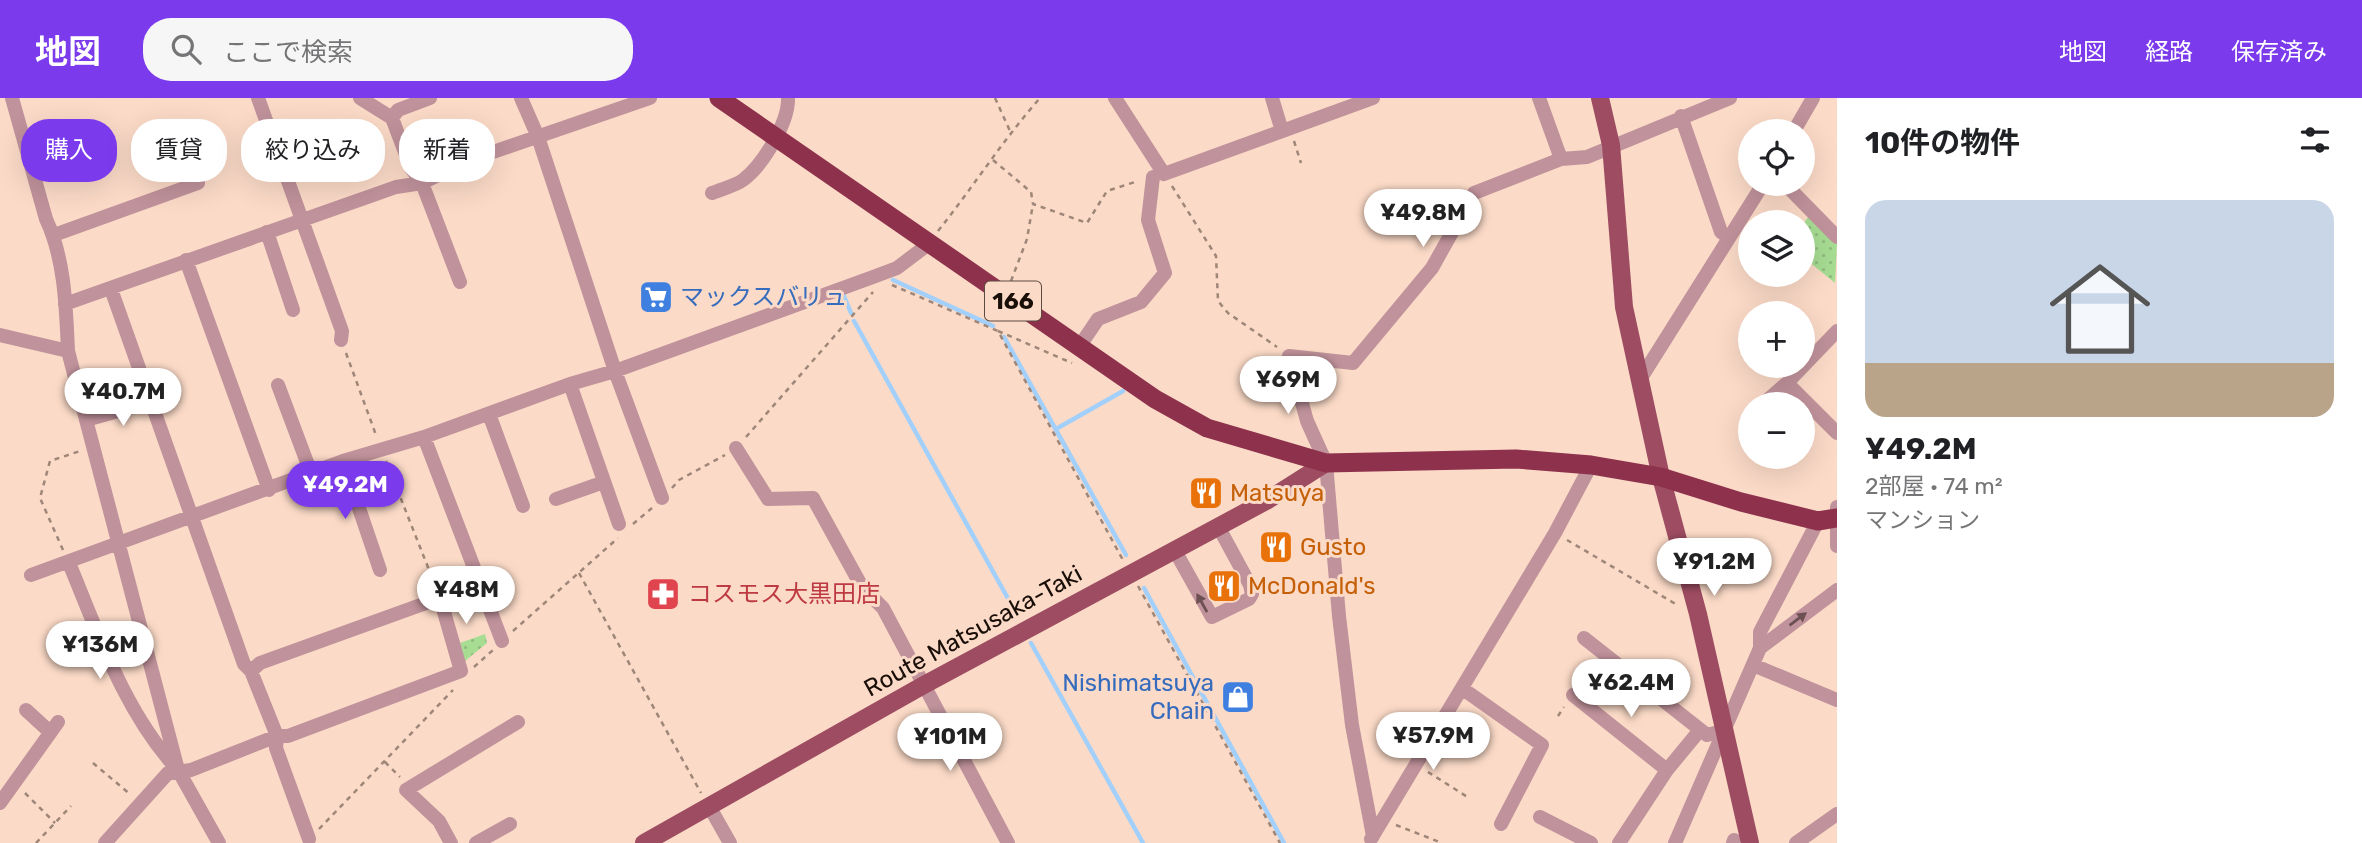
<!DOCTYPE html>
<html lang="ja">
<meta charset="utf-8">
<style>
:root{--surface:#fff;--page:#f6f6f6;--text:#202124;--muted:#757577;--accent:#7c3aed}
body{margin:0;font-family:Rubik,"Noto Sans JP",sans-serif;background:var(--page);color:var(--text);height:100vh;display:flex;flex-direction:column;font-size:26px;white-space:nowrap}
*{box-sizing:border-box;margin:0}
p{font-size:23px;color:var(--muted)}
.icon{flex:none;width:38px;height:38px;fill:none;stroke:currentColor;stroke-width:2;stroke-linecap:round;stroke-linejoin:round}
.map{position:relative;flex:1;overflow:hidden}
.drawer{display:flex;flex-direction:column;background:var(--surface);width:525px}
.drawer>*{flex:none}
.banner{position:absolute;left:21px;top:21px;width:665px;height:63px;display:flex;gap:14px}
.buttons{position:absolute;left:1738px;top:21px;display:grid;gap:14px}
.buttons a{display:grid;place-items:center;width:77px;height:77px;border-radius:50%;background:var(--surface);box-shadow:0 7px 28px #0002;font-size:35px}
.price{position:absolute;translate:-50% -60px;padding:0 16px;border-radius:24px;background:#fff;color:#222;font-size:23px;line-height:46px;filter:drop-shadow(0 2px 4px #0008)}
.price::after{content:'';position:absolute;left:50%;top:42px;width:21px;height:16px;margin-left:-10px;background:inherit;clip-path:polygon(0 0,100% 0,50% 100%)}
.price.active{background:var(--accent);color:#fff}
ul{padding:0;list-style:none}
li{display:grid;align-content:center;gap:14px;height:371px;padding:0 28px}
li span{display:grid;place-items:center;height:217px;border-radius:21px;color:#555}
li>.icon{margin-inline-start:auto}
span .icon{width:126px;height:126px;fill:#fffc;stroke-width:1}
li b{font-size:30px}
h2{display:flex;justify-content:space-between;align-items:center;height:84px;padding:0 28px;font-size:30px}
.tag{padding:0 24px;border-radius:28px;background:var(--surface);box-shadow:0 7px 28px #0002;font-size:24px;line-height:63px}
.tag.active{background:var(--accent);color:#fff}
header{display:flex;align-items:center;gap:42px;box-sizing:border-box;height:98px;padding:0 35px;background:var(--accent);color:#fff}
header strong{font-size:33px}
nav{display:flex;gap:38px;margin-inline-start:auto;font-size:24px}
.search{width:490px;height:63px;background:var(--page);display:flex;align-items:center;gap:18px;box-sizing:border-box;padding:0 24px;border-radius:28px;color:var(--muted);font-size:26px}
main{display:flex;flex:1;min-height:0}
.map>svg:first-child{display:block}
.park{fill:url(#park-dots)}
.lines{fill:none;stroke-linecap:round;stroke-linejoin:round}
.stream{stroke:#a2d0fa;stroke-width:4.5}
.path{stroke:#9e8678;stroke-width:2.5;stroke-dasharray:5 5;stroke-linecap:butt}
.minor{stroke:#c0929b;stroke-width:14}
.major{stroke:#9d4c61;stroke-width:18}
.highway{stroke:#8e314c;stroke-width:19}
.oneway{fill:#6c5052}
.labels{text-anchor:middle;stroke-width:6;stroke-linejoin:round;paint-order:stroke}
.shield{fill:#fbdac7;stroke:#5d4b41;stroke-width:2}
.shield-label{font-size:23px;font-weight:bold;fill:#190e08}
.shop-label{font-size:24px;fill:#366cbe;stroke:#fbdac7;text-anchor:start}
.food-label{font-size:24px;fill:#c56008;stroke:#fbdac7;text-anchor:start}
.health-label{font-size:24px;fill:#be3a42;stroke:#fbdac7;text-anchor:start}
.street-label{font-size:24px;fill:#190e08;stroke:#fbdac7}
</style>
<header>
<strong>地図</strong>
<div class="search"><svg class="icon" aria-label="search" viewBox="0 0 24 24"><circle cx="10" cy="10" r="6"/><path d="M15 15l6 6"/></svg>ここで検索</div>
<nav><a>地図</a><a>経路</a><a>保存済み</a></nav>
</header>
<main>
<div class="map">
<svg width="1837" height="745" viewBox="0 0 1837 745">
<defs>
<pattern id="park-dots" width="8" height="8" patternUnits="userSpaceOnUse" patternTransform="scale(1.75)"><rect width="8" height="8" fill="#a7dc93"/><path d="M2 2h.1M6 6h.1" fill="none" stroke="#8fbc7d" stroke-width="1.8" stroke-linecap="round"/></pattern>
</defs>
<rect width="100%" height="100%" fill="#fbdac7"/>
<!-- park -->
<path class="park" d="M1809 118 1837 146 1835 185 1803 159V126Z
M485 536 487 545 465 563 460 545Z"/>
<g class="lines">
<!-- stream -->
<path class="stream" d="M893 182 993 228
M843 196 851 215
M854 223 1016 515
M1004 239 1126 457
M1056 331 1123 293
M1144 490 1284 745
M1031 545 1143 745"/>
<!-- path -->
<path class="path" d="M995 0 1010 33
M1294 43 1301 65
M993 62 1031 94 1033 106 1087 125 1107 93 1138 83
M1172 88 1216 158 1218 203 1228 215 1277 249
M938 133C973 89 1003 42 1040 0
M1011 183 1027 141 1033 106
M892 187 998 233 1124 464
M998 233 1072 265
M346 255 376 337
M746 339 873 194
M386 363 435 487
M672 390 679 382 725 357
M633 426 652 410
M1567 442 1679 508
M63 452 40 400 50 363 80 353
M579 475 701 695
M1138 488 1280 745
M513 533 618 440
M474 569 493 552
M1581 587 1596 567
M1558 618 1564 609
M385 664 400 679
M93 665 131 697
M1428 674 1469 700
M25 695 55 725
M1396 727 1442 745
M319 731 453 592
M36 745 71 708"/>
<!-- minor -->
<path class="minor" d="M12 0 46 121C65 161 66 210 68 253L178 672 219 745
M258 0 342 233 341 242
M360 0 392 20 411 70 422 85 460 184
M521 0 538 39 615 273 662 400
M1115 0 1164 76 1373 0
M1272 0 1282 33
M1539 0 1561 61
M1681 18 1721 134 1729 140
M392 20 398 12 430 0
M1794 33 1813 0
M1785 86 1837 139
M712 95C721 91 735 88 743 82 763 67 789 24 788 0
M267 134 293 212
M54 137 198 85 184 35
M186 162 269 392
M65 206 396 89 422 85 467 63 650 0
M1837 233 1787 285 1837 335
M0 237 68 253
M1079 249 1098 221 1141 204 1165 175 1148 122 1153 79
M1641 280 1763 86
M570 286 619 426
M278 287 311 375
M1763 306 1787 285
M489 316 523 408
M86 322 150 304
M424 339 502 543
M736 350 768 401 813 400 862 489 883 510 1008 745
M343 363 380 472
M556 401 604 384
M1837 409V448
M1174 451 1212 519 1249 501 1252 496 1250 487 1218 428
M69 465C99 537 124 613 177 671
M31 477 343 363 424 339 570 286 615 273 873 179 897 170 930 145
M1584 540 1707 637 1726 632
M1760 550 1837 492
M1753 567 1837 602
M251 573 260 565 440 500 461 573 288 638H277L276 650 309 741
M1463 591 1542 647 1501 726
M1573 597 1667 672
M26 612 50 634
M0 705 58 624
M709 708 730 745
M1540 719 1591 745
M1373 738 1352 627 1339 518 1326 365 1307 323 1289 258 1353 265 1432 170 1474 95 1561 61 1587 59 1730 0
M1371 741 1555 435 1591 367
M105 745 168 675 191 672 277 638 251 573 244 566 111 191
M451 745 439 723 406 692 518 624
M476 745 510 726
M1619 745 1667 672 1700 632
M1675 745 1760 550V534L1818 423
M1733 745 1734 742
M1796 745 1837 716"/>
<!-- major -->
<path class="major" d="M1600 0 1611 47 1624 209 1661 379 1698 516 1750 745
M644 745 922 588 1268 402 1326 365"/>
<!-- highway -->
<path class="highway" d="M719 0 1155 301 1207 330 1326 365 1516 361 1591 367 1661 379 1741 404 1818 423 1837 420"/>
</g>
<!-- one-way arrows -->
<defs><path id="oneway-solid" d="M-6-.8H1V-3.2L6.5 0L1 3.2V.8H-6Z" transform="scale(1.75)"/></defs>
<g class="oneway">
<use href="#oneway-solid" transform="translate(1202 505) rotate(-119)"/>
<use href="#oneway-solid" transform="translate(1798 521) rotate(-37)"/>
</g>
<!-- icons -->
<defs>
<g id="supermarket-square" transform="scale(1.75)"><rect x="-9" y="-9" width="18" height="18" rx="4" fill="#3f7fe0" stroke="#fbdac7"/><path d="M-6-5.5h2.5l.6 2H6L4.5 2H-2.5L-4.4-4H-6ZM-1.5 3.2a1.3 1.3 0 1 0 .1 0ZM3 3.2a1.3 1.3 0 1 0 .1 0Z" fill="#fff"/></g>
<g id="restaurant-square" transform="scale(1.75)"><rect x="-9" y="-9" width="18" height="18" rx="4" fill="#e8710a" stroke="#fbdac7"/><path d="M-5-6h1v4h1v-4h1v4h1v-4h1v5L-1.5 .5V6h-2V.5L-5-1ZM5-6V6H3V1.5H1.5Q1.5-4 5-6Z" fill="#fff"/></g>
<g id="pharmacy-square" transform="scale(1.75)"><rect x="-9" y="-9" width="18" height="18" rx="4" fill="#e0444e" stroke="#fbdac7"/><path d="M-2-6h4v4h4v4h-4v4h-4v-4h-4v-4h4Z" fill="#fff"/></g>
<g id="shop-square" transform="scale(1.75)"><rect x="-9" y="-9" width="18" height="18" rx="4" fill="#3f7fe0" stroke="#fbdac7"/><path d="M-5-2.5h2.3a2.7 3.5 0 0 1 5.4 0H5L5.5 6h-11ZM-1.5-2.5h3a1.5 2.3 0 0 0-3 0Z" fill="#fff"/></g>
</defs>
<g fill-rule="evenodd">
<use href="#supermarket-square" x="656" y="199"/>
<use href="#restaurant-square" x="1206" y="395"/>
<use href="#restaurant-square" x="1276" y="449"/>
<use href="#restaurant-square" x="1224" y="488"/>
<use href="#pharmacy-square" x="663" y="496"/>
<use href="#shop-square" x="1238" y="599"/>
</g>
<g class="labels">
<!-- shield labels -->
<rect class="shield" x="985" y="183.5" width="56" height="39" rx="5"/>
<g class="shield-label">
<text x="1013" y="211">166</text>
</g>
<!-- shop labels -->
<g class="shop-label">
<text x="680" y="207">マックスバリュ</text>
<text x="1214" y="593" text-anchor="end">Nishimatsuya<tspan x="1214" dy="28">Chain</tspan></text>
</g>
<!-- food labels -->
<g class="food-label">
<text x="1230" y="403">Matsuya</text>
<text x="1300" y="457">Gusto</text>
<text x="1248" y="496">McDonald's</text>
</g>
<!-- health labels -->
<g class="health-label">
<text x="688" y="504">コスモス大黒田店</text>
</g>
<!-- street labels -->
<g class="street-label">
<text transform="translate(973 533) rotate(-29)" y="8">Route Matsusaka-Taki</text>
</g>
</g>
</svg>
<div class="buttons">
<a><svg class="icon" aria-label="locate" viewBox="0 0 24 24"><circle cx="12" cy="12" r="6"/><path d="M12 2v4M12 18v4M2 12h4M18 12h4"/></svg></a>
<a><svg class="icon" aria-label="layers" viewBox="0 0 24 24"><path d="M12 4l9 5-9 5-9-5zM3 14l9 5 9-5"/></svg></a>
<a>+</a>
<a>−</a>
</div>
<b class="price" style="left:1423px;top:151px">¥49.8M</b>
<b class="price" style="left:1288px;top:318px">¥69M</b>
<b class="price" style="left:123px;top:330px">¥40.7M</b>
<b class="price active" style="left:345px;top:423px">¥49.2M</b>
<b class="price" style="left:1714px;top:500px">¥91.2M</b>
<b class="price" style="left:466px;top:528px">¥48M</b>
<b class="price" style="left:100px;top:583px">¥136M</b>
<b class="price" style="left:1631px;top:621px">¥62.4M</b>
<b class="price" style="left:1433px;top:674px">¥57.9M</b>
<b class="price" style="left:950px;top:675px">¥101M</b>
<div class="banner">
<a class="tag active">購入</a>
<a class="tag">賃貸</a>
<a class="tag">絞り込み</a>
<a class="tag">新着</a>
</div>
</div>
<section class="drawer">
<h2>10件の物件<svg class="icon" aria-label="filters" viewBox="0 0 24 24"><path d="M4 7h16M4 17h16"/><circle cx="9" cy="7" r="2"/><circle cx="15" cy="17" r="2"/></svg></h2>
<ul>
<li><span style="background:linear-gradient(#c9d6e8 75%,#b9a48a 0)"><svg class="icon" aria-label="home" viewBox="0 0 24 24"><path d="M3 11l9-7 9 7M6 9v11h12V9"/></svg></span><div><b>¥49.2M</b><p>2部屋 · 74 m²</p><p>マンション</p></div></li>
</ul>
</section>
</main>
